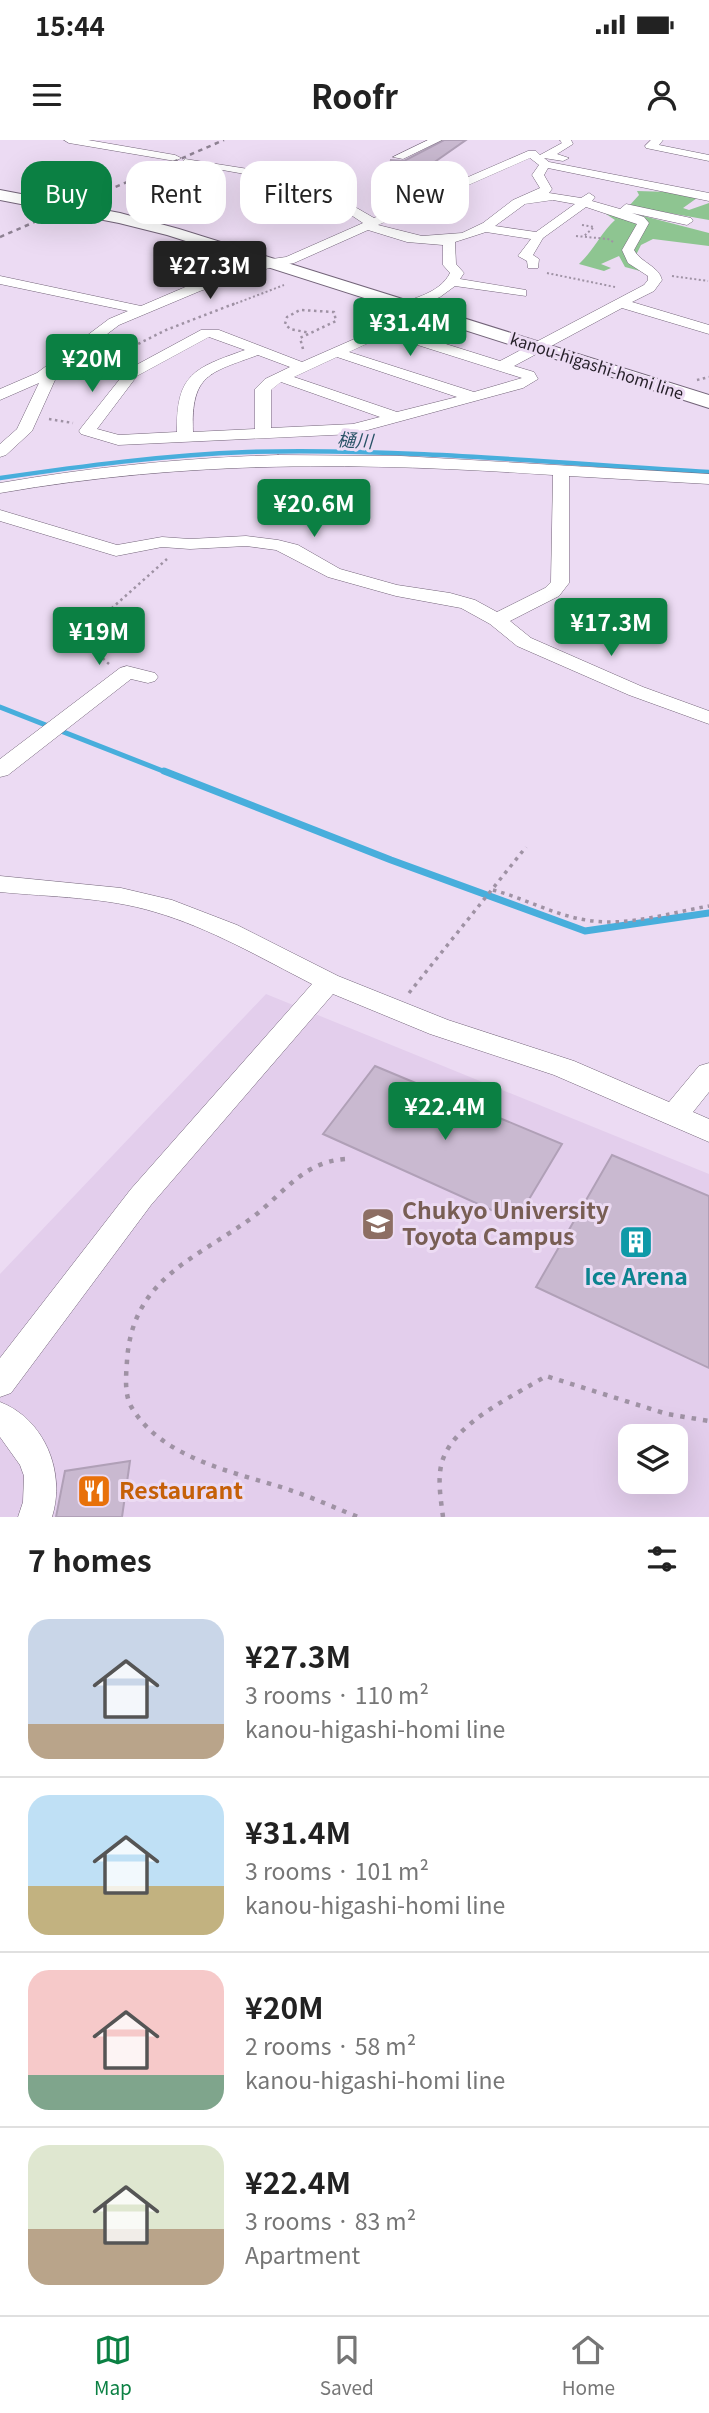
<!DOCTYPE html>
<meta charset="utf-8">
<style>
:root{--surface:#fff;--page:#f2f2f2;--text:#222;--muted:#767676;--line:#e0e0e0;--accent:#0b8043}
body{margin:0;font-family:Georgia,"Noto Sans JP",serif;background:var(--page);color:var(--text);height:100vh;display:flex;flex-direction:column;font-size:26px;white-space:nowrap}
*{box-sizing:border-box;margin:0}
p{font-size:23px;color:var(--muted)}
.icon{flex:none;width:38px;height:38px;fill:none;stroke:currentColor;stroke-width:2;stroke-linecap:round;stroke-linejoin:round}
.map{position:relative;height:1377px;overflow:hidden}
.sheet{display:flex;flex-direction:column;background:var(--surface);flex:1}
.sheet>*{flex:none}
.banner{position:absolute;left:21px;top:21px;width:668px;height:63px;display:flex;gap:14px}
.controls{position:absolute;left:618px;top:1284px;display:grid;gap:14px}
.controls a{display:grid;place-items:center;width:70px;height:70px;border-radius:14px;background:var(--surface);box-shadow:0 7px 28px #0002;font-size:35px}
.price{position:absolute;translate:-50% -60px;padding:0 16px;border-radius:7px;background:var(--accent);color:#fff;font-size:23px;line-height:46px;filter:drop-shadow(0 2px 4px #0008)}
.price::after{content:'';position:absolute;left:50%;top:42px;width:21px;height:16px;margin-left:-10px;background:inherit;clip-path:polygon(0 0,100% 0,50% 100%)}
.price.active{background:#222;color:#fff}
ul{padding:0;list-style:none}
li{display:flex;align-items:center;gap:21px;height:175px;padding:0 28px}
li+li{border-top:2px solid var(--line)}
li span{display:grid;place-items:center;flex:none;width:196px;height:140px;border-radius:21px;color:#555}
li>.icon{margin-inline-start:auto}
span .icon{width:84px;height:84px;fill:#fffc;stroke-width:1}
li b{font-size:30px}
h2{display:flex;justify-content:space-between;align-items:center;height:84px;padding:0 28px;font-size:30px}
.chip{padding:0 24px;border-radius:21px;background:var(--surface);box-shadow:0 7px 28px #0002;font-size:24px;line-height:63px}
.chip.active{background:var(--accent);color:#fff}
.status{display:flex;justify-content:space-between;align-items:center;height:49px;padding:0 35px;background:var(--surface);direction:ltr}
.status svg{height:19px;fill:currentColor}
header{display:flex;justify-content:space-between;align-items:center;height:91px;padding:0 28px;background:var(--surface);font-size:32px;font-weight:700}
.dock{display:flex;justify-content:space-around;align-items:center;height:98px;border-top:2px solid var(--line);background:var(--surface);font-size:19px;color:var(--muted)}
.dock a{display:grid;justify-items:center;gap:4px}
.dock .active{color:var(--accent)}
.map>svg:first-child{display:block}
.built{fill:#e3ceec;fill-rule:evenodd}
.green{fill:#8ec591}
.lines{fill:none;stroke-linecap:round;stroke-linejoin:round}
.stream-far2{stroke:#48aedc;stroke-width:4.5}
.stream-far1{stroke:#48aedc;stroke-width:5}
.stream{stroke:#48aedc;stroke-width:7}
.building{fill:#c9b9d0;stroke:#b0a0b7;stroke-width:2}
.minor-casing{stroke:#736479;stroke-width:1}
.major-casing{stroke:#736479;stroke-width:2}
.path-far3{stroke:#9f92a4;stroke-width:2;stroke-dasharray:2 2.5;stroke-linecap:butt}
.path-far2{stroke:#9f92a4;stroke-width:2.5;stroke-dasharray:2.5 3.5;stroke-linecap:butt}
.path-far1{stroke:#9f92a4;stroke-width:3.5;stroke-dasharray:3.5 5;stroke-linecap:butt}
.path{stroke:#9f92a4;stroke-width:4.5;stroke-dasharray:4.5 7;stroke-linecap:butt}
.minor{fill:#fff;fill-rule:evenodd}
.major{fill:#fff;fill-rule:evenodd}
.rail{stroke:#8e8293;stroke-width:2.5;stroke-dasharray:4.5 4.5;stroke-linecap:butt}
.labels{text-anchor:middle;stroke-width:6;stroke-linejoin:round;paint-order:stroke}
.far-street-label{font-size:16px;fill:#251f28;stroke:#ecdbf3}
.far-water-label{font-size:18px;font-style:italic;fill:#285266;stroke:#ecdbf3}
.near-education-label{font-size:23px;font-weight:bold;fill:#785e54;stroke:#ecdbf3;text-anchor:start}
.near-culture-label{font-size:23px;font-weight:bold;fill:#0d838f;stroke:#ecdbf3}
.near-food-label{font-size:23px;font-weight:bold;fill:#c56008;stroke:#ecdbf3;text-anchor:start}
</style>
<div class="status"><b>15:44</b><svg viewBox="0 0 49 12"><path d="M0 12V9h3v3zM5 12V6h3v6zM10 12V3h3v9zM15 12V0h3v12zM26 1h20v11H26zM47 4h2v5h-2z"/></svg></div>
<header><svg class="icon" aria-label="menu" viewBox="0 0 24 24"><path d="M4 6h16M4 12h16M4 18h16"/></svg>Roofr<svg class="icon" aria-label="person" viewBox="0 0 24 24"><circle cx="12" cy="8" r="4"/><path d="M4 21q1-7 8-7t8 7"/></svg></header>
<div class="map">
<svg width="709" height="1377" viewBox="0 0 709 1377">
<rect width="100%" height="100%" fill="#ecdbf3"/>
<!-- built -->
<path class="built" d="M266 854 709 1034V1377H0V1134ZM630 1297H676V1342H630Z"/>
<!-- green -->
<path class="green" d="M637 51 670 52 697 58 683 68 689 70 709 63V80L629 66 639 55Z
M600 70 632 73 709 93V106L653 99 641 105 636 115 644 132 625 127 619 116 601 124 611 128 604 131 579 124C594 110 600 94 615 80Z"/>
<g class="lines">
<!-- stream-far2 -->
<path class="stream-far2" d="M0 338C82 326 165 315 248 312 402 308 556 323 709 332"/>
<!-- stream-far1 -->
<path class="stream-far1" d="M0 567 168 633"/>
<!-- stream -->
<path class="stream" d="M164 631 391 720 585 791 709 773"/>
</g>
<!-- building -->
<path class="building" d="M444 0H466L426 28 390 20 404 21Z
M375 926 562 1004 516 1081 323 994Z
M612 1015 709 1056V1228L536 1147Z
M130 1321 122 1377H56L65 1331Z"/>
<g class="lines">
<!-- minor casing -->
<g class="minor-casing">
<path id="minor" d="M64 0H88L175 15 181 18 175 21 69 3Z
M428 0H442L403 19 393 17Z
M560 0H571L573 4 557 14 569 18 563 21 544 18 549 22 709 53V61L548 28 544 35 552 49 549 53 581 58 589 53 595 57 592 61 620 69 626 64 691 78 693 81 687 85 632 73 644 77 649 83 634 110C641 123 659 126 662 140L654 151 632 162 709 185V194L622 168 514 226 534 232 538 239 523 248 353 294 118 305 81 294 79 291 81 288 127 230 201 190H219L302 222 425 168 430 169V175L398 189 500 221 644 145 648 140V136L628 123 622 110 637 84 586 67 543 98 533 115 539 119 538 128H528L527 121 518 116 531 99 486 92 455 102 456 124 464 133 460 139 526 150V156L455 146 440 157 406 170 399 166 401 163C419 157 441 151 450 133L443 125V105L407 102 368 90 294 123 272 127 200 151 119 185 52 236 55 240 32 291 6 315 0 317V304L17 289 39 243 0 260V249L37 233 109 179 128 171 0 144V136L141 166 190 145 265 120 286 117 363 83 306 45 189 24 183 21 185 19 305 38 374 78 528 11H536L540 15 562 3ZM530 18 539 25 532 35 540 48 513 60 483 83 462 93 422 96 378 85ZM553 60 575 64 536 92 495 86 525 64ZM386 195 522 238 474 252 349 212ZM209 197 245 210C194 228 176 234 177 292L119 295 97 289 137 236ZM258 215 290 227 265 239 255 249V289L193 292C191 234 209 233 258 215ZM337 217 457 257 397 272 294 237ZM281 242 380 277 353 284 271 288V250Z
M651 0H663L659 5 709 15V21L646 8 645 6Z
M278 315 401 316 709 334V344L569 336V443L559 456 510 481 531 498 643 547 709 571V584L629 555 517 506 490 484 461 468 396 456 328 437 276 410 246 406 190 409 162 407 116 416 0 381V370L117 405 162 397 190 399 246 396 278 400 298 405 340 429 397 445 450 453 475 460 497 472 545 448 551 442 553 335C362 322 190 320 0 353V343C92 327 184 318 278 315Z
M127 526 155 533 158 537 155 541 148 543 131 539 8 635 0 637V619L120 528Z
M0 736 121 748 172 760 237 785 338 836 448 880 574 921 669 962 699 926 709 923V952L693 972 709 979V1002L554 935 430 894 333 854 151 1065 11 1253 0 1257V1218L131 1049 312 844C261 818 210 788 155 772 106 757 51 757 0 752Z
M0 1262C45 1279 66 1333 52 1377H18L23 1362 24 1336 20 1325 0 1297Z"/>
</g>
<!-- major casing -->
<g class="major-casing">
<path id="major" d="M0 50 120 73 179 89 709 255V268L167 95 119 83 0 60Z"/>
</g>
<!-- path-far3 -->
<path class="path-far3" d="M582 85 594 87 584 96
M576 96 608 99 615 103
M547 133 615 147
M672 136 708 141
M232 165 284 145"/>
<!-- path-far2 -->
<path class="path-far2" d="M109 205 132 207 166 190 236 163
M303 209 300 198 336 181 334 172 300 170 287 177 285 184 290 189 310 193
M697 240 709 237
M49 279 73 283
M109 524 83 500 103 476 167 419"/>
<!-- path-far1 -->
<path class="path-far1" d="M493 750C524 758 554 775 586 780 626 787 669 773 709 766
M409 853 526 707"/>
<!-- path -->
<path class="path" d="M345 1019C303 1022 284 1053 253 1077 196 1119 132 1138 127 1221 126 1236 124 1255 132 1268 162 1318 233 1332 284 1348 309 1356 333 1367 358 1377
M443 1377C441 1360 437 1339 442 1322 453 1283 514 1256 546 1236L667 1274 709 1281"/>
<!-- minor -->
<use href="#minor" class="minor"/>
<!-- major -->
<use href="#major" class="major"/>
<!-- rail -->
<path class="rail" d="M0 97 224 0"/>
</g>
<!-- icons -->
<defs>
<g id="university-square" transform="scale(1.75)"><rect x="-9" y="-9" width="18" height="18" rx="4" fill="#8d6e63" stroke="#ecdbf3"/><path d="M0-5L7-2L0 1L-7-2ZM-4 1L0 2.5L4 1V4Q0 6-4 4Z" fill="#fff"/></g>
<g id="building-square" transform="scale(1.75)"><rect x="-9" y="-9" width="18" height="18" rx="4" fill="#0f9aa8" stroke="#ecdbf3"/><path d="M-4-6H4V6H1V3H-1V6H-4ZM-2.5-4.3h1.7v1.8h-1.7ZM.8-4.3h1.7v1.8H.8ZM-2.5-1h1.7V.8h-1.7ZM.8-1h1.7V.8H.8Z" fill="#fff"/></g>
<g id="restaurant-square" transform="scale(1.75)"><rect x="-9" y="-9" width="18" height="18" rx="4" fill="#e8710a" stroke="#ecdbf3"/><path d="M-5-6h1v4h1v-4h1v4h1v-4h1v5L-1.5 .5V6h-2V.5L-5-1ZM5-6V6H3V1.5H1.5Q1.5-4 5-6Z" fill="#fff"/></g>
</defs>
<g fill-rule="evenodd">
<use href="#university-square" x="378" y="1084"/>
<use href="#building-square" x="636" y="1102"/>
<use href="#restaurant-square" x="94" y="1351"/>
</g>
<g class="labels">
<!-- far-street labels -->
<g class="far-street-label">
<text transform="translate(597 226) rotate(18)" y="6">kanou-higashi-homi line</text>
</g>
<!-- far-water labels -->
<g class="far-water-label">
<text transform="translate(355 301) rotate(3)" y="6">樋川</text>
</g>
<!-- near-education labels -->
<g class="near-education-label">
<text x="402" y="1079">Chukyo University<tspan x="402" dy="26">Toyota Campus</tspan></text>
</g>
<!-- near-culture labels -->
<g class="near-culture-label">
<text x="636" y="1145">Ice Arena</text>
</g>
<!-- near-food labels -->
<g class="near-food-label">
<text x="119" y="1359">Restaurant</text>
</g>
</g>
</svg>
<div class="controls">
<a><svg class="icon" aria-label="layers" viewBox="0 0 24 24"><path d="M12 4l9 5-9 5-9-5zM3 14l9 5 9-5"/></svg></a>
</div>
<b class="price active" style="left:210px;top:161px">¥27.3M</b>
<b class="price" style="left:410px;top:218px">¥31.4M</b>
<b class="price" style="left:92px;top:254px">¥20M</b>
<b class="price" style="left:314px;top:399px">¥20.6M</b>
<b class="price" style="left:611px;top:518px">¥17.3M</b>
<b class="price" style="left:99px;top:527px">¥19M</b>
<b class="price" style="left:445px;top:1002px">¥22.4M</b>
<div class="banner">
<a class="chip active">Buy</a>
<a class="chip">Rent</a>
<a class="chip">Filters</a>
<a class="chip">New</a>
</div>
</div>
<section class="sheet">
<h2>7 homes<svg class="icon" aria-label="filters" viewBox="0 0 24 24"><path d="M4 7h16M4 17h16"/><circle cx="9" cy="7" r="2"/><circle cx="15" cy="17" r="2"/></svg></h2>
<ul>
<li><span style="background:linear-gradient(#c9d6e8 75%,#b9a48a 0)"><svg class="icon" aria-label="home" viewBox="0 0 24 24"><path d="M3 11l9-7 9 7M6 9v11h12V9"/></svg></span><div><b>¥27.3M</b><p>3 rooms · 110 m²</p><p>kanou-higashi-homi line</p></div></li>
<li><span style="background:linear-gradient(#bfe0f5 65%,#c2b280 0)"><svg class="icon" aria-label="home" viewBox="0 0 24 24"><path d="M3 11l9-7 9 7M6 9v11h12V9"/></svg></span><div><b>¥31.4M</b><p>3 rooms · 101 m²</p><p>kanou-higashi-homi line</p></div></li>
<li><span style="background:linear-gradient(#f6c9c9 75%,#7fa58c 0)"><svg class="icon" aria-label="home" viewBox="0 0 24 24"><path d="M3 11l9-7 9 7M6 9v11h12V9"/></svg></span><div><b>¥20M</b><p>2 rooms · 58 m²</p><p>kanou-higashi-homi line</p></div></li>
<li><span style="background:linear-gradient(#dfe7d0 60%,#b9a48a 0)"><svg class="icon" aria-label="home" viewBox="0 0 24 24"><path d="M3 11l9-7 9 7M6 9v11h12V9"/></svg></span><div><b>¥22.4M</b><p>3 rooms · 83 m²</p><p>Apartment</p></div></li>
</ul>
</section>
<nav class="dock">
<a class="active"><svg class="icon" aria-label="map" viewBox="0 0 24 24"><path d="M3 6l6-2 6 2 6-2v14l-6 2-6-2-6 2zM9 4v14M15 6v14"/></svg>Map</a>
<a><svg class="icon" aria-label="saved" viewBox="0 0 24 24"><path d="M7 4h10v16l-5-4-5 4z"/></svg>Saved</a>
<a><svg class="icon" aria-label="home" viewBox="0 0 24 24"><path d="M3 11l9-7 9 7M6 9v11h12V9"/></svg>Home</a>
</nav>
